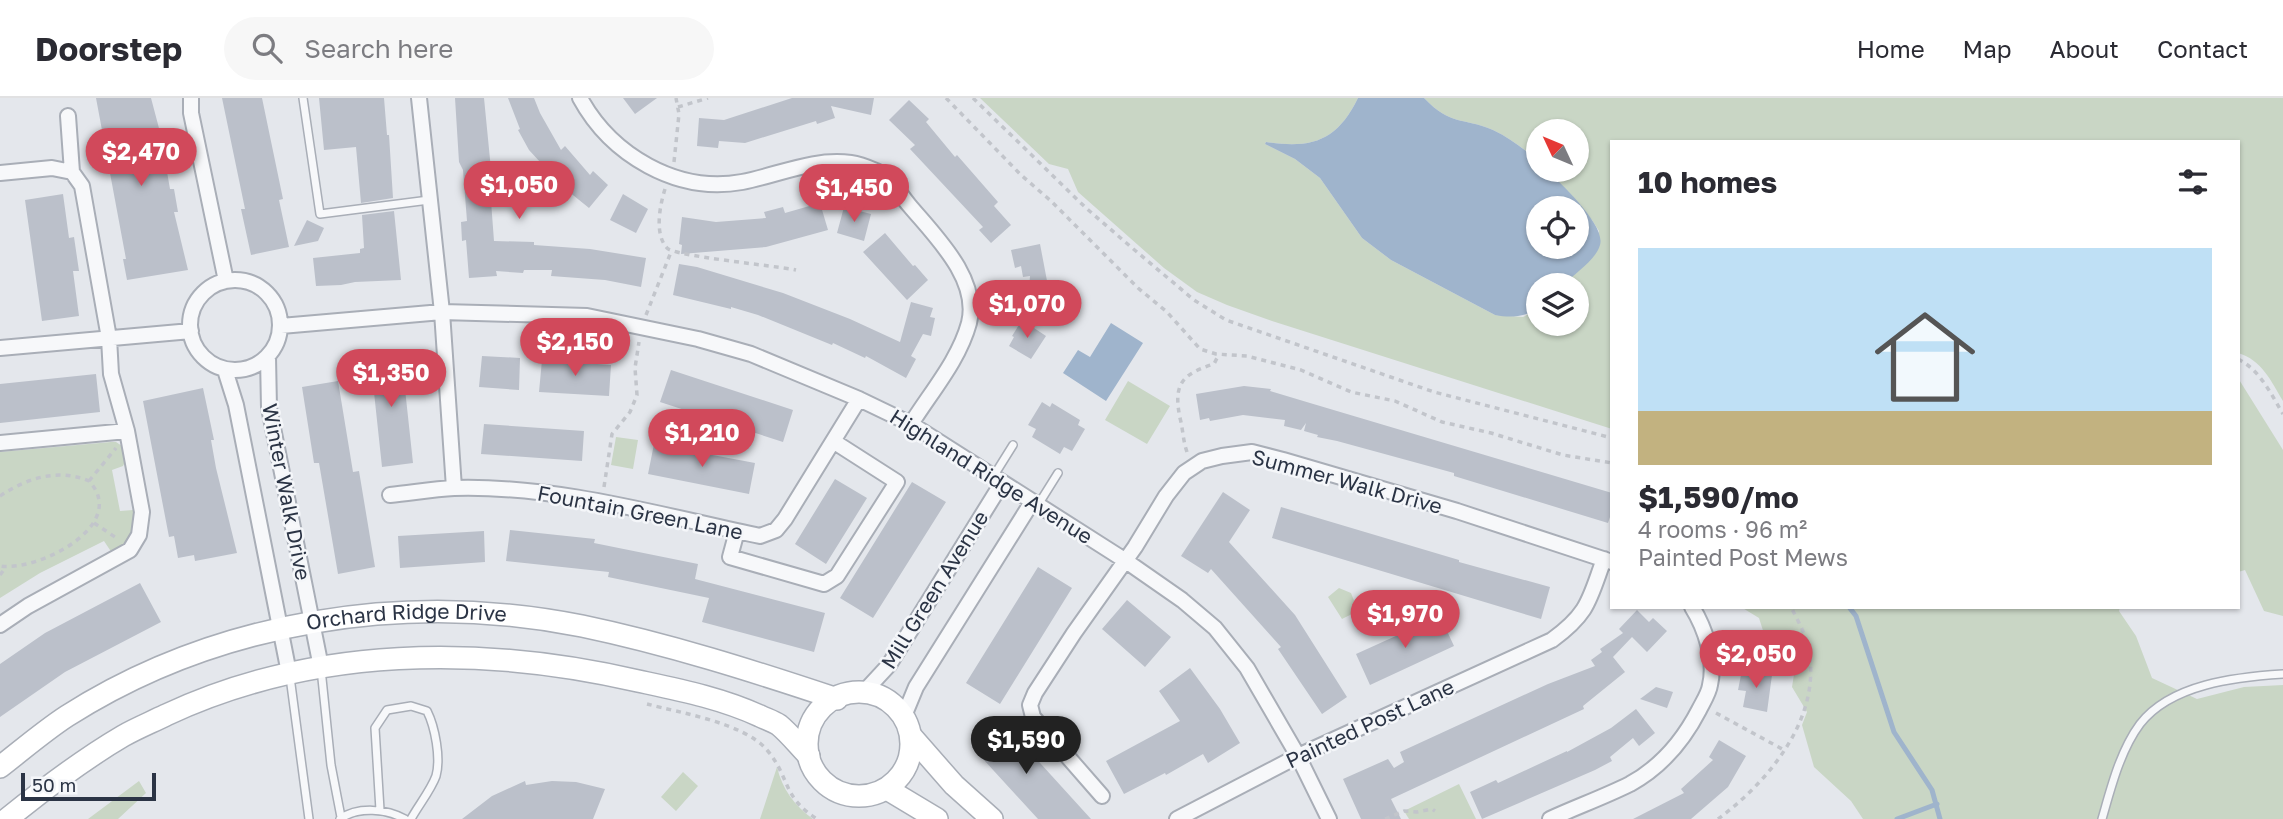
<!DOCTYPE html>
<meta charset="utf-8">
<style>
:root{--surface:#fff;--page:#f7f7f7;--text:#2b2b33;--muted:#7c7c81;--line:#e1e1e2;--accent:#d1495b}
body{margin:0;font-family:"Golos Text",sans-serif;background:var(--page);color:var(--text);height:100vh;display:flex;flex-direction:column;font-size:26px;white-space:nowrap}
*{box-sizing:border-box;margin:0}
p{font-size:23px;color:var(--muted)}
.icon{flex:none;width:38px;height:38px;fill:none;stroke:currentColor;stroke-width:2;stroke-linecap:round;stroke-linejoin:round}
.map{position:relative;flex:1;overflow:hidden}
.drawer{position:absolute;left:1610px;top:42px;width:630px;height:469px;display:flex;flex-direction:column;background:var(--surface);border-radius:0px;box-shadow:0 2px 5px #0004}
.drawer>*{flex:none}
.needle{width:46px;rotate:314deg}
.tools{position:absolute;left:1526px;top:21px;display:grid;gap:14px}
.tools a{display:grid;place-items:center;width:63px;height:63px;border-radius:50%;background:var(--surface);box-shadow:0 2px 5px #0004;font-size:35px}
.scale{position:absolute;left:21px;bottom:18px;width:135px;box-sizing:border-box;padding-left:7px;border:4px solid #2b3445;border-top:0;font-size:19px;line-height:24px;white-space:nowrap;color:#2b3445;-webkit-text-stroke:5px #f4f6f9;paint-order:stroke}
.price{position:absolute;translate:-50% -60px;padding:0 16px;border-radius:24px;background:var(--accent);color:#fff;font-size:23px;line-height:46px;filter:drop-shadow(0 2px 4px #0008)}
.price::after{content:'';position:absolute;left:50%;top:42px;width:21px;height:16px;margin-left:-10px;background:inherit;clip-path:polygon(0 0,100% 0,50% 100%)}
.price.selected{background:#222;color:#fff}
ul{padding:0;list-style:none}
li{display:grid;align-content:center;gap:14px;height:371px;padding:0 28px}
li span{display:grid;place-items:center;height:217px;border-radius:0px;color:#555}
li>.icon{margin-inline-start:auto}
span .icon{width:126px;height:126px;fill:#fffc;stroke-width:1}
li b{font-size:30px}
h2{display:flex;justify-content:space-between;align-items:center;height:84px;padding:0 28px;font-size:30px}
header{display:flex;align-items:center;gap:42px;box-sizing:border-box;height:98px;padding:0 35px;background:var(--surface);border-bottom:2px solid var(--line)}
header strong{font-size:33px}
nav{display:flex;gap:38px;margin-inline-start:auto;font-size:24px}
.search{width:490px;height:63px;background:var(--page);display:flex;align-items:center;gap:18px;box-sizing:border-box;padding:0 24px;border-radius:38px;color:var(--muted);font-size:26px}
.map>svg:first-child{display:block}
.green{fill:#c9d6c5}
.water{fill:#9fb4cc;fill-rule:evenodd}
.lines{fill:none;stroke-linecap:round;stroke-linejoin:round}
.stream{stroke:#9fb4cc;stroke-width:5}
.building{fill:#bbc0ca}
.lane-casing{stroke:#a9aeb7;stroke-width:10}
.street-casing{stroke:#a9aeb7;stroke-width:18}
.secondary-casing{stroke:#a9aeb7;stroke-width:24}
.path{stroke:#c2c5cb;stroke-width:3.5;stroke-dasharray:5 5;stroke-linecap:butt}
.lane{stroke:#f7f8fa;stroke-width:7}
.street{stroke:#f7f8fa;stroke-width:14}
.secondary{stroke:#fff;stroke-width:21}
.labels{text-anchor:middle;stroke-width:5;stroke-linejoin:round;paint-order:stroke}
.street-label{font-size:21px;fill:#2b3445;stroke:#f4f6f9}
</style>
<header>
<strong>Doorstep</strong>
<div class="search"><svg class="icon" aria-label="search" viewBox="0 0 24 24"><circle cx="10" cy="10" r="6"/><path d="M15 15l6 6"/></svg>Search here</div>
<nav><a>Home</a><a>Map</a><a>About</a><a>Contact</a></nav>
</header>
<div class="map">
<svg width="2283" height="721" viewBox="0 0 2283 721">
<rect width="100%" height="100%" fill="#e4e7ec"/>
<!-- green -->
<path class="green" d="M980 0H1358C1337 43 1312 51 1266 44L1265 46 1295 61 1320 80 1362 140 1391 162 1495 217 1523 219 1538 211V226H1577V187H1563L1595 156 1599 133 1592 122 1547 72H1577V33H1538V63C1524 51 1510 40 1493 32 1462 19 1451 28 1424 0H2283V303C2271 283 2262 262 2238 255V44H1612V331L1272 223 1227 207 1197 194 1164 170 1078 94 1068 71 1049 66Z
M2238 280 2283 352V518L2264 513 2245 472 2238 474Z
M1128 283 1170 308 1147 346 1105 322Z
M616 339 638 342 633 371 611 367Z
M111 344H116L122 348 125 364 123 368 112 372 120 413 133 412C139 429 127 447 112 455L104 443 40 475 0 500V354Z
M1339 490 1351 495 1358 513 1342 521 1328 499Z
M1741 509H2120L2119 513 2136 538 2152 580 2197 601 2244 589 2283 587V721H1863L1851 703 1814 669 1802 627 1807 614 1792 589 1796 564 1767 545 1759 520Z
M777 669C782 691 795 708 813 721H760Z
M683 674 698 688 676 713 661 699Z
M139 683 146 695 118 721H88Z
M1459 686 1476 721H1409L1404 713Z"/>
<!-- water -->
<path class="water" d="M1358 0H1424C1451 28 1462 19 1493 32 1510 40 1524 51 1538 63V72H1547C1561 86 1606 127 1600 147 1596 162 1574 176 1563 187H1538L1537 212C1521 219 1511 220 1495 217L1391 162 1362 140 1320 80 1295 61 1265 46 1266 44C1312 51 1337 43 1358 0ZM1538 110H1577V149H1538Z
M1111 225 1143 245 1106 303 1063 275 1078 252 1090 259Z"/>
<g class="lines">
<!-- stream -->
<path class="stream" d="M1849 509 1856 518 1894 634 1932 692 1940 721
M1897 721 1937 706"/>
</g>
<!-- building -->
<path class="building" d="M96 0H151L160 34 170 91H174L178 114H174L188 172 127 182 123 161H126Z
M222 0H262L283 101 279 102 289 149 251 157 241 111H245Z
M319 0H384L387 37H389L393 100 361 105 356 49 324 52Z
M455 0H484L494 102 491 103 494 143 534 144V147L590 151 646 160 641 189 605 182 551 178 552 172H524L523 175 496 173 497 178 469 180 466 142 462 143 461 124 467 123 463 72 459 64Z
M508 0H534L540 15 561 52 565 48 590 77 593 73 608 87 589 110 563 89 529 52 518 32 520 31Z
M623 0H657L635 16Z
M792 0H874L871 17 831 8 835 20 817 26 816 23 745 45 719 43 718 50 697 48 699 20 724 22Z
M909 2 929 21 926 24 955 59 957 57 998 104 994 108 1011 127 991 145 979 132 983 129 910 51 915 47 889 22Z
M63 96 69 140 74 139 79 173H73L79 218 42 223 25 102Z
M623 96 648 111 636 135 610 122Z
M820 105 828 132 766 149 681 156 682 147 679 146 682 119 716 124 766 120 764 114 783 109 785 115Z
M844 109 871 116 864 143 837 135Z
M394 113 401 182 355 184 341 187 316 188 313 160 360 155V151L364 150 362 117Z
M307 122 324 130 318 143 294 148Z
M885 135 913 168 915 167 928 182 907 202 863 154Z
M1040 146 1048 188 1056 189 1054 219 1027 217 1030 178 1023 179 1021 168 1015 170 1011 152Z
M679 166 697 169 783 195 850 221 900 244 911 204 933 210 930 219 935 220 931 238 923 236 911 258 916 261 906 280 866 258 865 260 833 245 832 247 758 217 731 209V211L673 197Z
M1022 222 1046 238 1031 261 1009 248 1014 239 1012 238Z
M401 254 413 365 382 369 370 257Z
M482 258 520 260 519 292 479 289Z
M542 262 611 267 609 298 539 294Z
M671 272 793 312 783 344 660 304Z
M96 276 100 314 0 325V286Z
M338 283 353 374 359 373 375 469 338 476 319 365H314L302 289Z
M1244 288 1271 291 1270 293 1310 305 1612 395V413L1608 425 1454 378V375L1337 343 1317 339 1318 337 1304 333 1306 325 1301 332 1284 328 1285 322 1243 317 1210 323 1209 320 1200 322 1196 296Z
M203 290 214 342H211L216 370 237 455 195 463 194 457 178 460 174 438 169 439 143 303Z
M1042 304 1050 309 1052 305 1080 322 1078 327 1085 331 1072 353 1064 349 1060 356 1032 339 1036 331 1028 327Z
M484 326 584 333 582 363 481 356Z
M654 346 755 365 749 396 648 376Z
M835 381 867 400 826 466 795 446Z
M912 384 946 404 873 520 840 500Z
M1223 394 1250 412 1229 444 1295 517 1347 599 1322 616 1278 551 1281 549 1211 471 1208 475 1181 458Z
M1281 409 1459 462V464L1550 489 1541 521 1272 440Z
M510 432 595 441 594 445 698 466 695 481 825 515 814 554 702 524 709 500 608 479 609 474 506 463Z
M484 433 485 464 400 470 398 438Z
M1038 469 1072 490 1000 606 966 585Z
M140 485 161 524 65 574 0 619V566L45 535Z
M1127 502 1171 539 1145 569 1102 531Z
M1637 512 1649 524 1653 520 1667 533 1647 554 1632 539 1613 559 1625 574 1583 608 1584 611 1391 701 1401 721H1361L1343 681 1388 661 1394 670 1404 664 1400 654 1548 586 1595 568 1591 562 1602 554 1600 551 1623 535 1619 531Z
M1440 518 1454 548 1370 587 1356 556Z
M1190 570 1220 611 1240 645 1208 665 1203 656 1166 677 1165 675 1124 696 1106 663 1180 623 1159 593Z
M1742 572 1772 577 1767 614 1743 609 1746 593 1738 592Z
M1656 589 1673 594 1667 610 1640 601Z
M1636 611 1655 635 1639 648 1633 640 1610 659 1612 663 1595 672 1482 721 1470 694 1496 682 1498 685 1567 653V654L1611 630Z
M1001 622 1091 721H1038L972 649Z
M1719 642 1746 658 1728 689 1691 721H1633L1684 695 1681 691 1713 662 1709 659Z
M525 683 526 687 552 683 576 684 605 691 593 721H462L492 698Z"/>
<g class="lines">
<!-- lane casing -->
<g class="lane-casing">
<path id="lane" d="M303 0 320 116 429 102
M993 379 1013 347
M1038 407 1058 375
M321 571 331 667 341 719
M290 579 309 721
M380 712 375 630 387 612 411 608 427 613C435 629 441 660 436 678 431 692 418 708 411 721
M340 721C358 708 387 711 405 721
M2102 721C2111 690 2120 653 2140 626 2171 586 2236 579 2283 576"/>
</g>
<!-- street casing -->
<g class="street-casing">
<path id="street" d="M191 0V15L226 183
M419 0 442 214 454 390
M580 0C611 57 677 96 742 84 779 77 812 60 851 65 859 66 869 70 876 73 891 80 899 95 909 107 935 138 980 181 969 225 959 262 931 294 911 326
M68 18 72 74
M0 75 52 70 72 74 82 88 109 240 111 276 127 333 142 414 139 437 130 452 28 508 0 527
M190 227a45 45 0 1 1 90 0a45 45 0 1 1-90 0Z
M281 228 442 214 587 218 698 241 751 256 859 301 911 326 1126 463 1182 502 1215 530 1247 570 1298 658 1329 721
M0 250 191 233
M268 259 269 310 321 569
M225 272 236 307 289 575
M0 345 127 333
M390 397C411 395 433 391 454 390 557 387 660 417 760 438L776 432 785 421 859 301
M737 433 730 459 824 486 837 478 897 384 833 343
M864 594 889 567 1002 385
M904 618 916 589 1032 404
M1102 698 1033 619 1030 607 1035 595 1074 535 1135 449 1166 398 1184 375 1202 363 1222 358 1252 354 1283 362 1457 413 1612 464
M1177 721 1298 658 1552 542C1589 515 1589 502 1604 461
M1550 721C1576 709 1604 699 1630 686 1661 669 1683 643 1699 612 1703 604 1709 595 1710 587 1716 562 1705 530 1692 509"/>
</g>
<!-- secondary casing -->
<g class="secondary-casing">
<g id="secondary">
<circle cx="859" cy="646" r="52"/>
<path d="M911 638 954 687 992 721"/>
<path id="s1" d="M0 669C22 652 44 633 67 618 218 522 407 493 582 528 668 546 753 573 837 601"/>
<path d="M887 691 937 721"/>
<path d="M7 721C44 691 82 662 123 638 137 630 152 624 166 617 313 548 482 547 638 583 680 592 721 600 760 618 766 621 773 623 779 627 790 636 799 648 809 658"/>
</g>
</g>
<!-- path -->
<path class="path" d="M946 0 1021 77 1051 103 1138 190 1167 214 1200 251 1216 256 1247 258 1301 272 1351 294 1395 303 1442 324 1491 335 1563 357 1612 365
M973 0 1086 110 1131 149 1194 202 1226 222 1434 294 1612 340
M678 9 708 0
M674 64 679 16 676 0
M665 91C660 107 654 136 667 150 673 158 778 168 796 172
M646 217 671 154
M2238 261C2260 272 2271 296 2283 316
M1187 354C1183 343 1183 331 1180 320 1173 286 1182 276 1214 266L1219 256
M89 383 116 350
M604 389 612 336 630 314 637 297 635 270 639 244
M0 398C27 380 58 370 89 383 130 427 38 474 0 468
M94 425 118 441
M0 477 6 469
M647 606C681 615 744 625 767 652 790 679 782 699 817 721
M1716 615 1784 652
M1385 721 1404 713 1417 714 1432 711 1435 713
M1718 721C1768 684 1821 621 1809 554 1807 538 1798 523 1791 509"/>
<!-- lane -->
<use href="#lane" class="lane"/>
<!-- street -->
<use href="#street" class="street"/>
<!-- secondary -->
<use href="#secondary" class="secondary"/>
</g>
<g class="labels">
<!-- street labels -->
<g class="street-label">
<text transform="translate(991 379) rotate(32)" y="7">Highland Ridge Avenue</text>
<text transform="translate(1347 384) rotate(15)" y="7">Summer Walk Drive</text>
<text transform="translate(286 394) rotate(79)" y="7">Winter Walk Drive</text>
<text transform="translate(640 415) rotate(11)" y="7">Fountain Green Lane</text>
<text transform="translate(935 492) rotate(-58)" y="7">Mill Green Avenue</text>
<text dy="7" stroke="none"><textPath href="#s1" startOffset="443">Orchard Ridge Drive</textPath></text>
<text transform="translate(1370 626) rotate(-25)" y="7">Painted Post Lane</text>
</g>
</g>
</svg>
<div class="tools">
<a><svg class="needle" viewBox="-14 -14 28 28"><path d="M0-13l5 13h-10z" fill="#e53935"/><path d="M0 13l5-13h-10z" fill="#7c7c81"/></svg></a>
<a><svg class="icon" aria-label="locate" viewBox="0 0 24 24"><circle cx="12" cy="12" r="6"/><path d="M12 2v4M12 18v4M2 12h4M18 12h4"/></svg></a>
<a><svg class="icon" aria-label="layers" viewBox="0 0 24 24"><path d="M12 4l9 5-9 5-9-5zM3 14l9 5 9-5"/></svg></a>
</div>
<div class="scale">50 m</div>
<b class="price" style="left:141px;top:90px">$2,470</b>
<b class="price" style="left:519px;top:123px">$1,050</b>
<b class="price" style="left:854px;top:126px">$1,450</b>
<b class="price" style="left:1027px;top:242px">$1,070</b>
<b class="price" style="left:575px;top:280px">$2,150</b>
<b class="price" style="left:391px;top:311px">$1,350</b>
<b class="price" style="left:702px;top:371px">$1,210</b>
<b class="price" style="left:1405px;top:552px">$1,970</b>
<b class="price" style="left:1756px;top:592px">$2,050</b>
<b class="price selected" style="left:1026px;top:678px">$1,590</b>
<section class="drawer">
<h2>10 homes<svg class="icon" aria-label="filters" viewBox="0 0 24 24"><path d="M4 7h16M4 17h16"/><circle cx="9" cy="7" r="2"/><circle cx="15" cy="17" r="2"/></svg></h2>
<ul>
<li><span style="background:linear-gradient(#bfe0f5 75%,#c2b280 0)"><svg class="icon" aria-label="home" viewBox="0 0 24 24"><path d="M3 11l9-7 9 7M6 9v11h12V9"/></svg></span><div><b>$1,590/mo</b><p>4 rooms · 96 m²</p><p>Painted Post Mews</p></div></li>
</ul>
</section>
</div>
